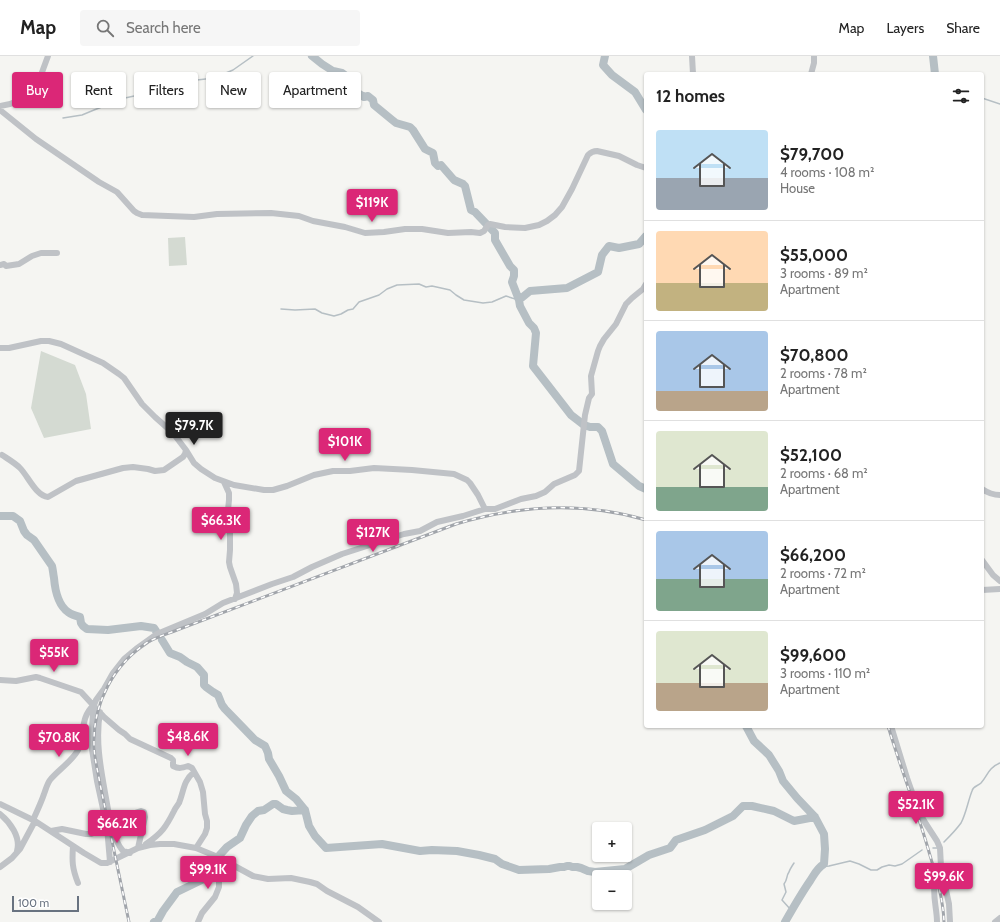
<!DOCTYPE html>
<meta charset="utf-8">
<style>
:root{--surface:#fff;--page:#f6f6f6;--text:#222;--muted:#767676;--line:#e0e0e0;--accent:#db2777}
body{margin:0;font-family:Cabin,sans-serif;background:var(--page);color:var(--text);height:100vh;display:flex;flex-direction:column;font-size:15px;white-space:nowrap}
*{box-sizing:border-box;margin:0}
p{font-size:13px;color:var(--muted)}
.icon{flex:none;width:22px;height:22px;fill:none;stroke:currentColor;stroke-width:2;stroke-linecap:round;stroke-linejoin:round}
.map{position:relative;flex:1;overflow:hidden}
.sheet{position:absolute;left:644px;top:16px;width:340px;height:656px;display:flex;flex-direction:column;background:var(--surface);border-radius:4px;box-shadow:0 1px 3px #0004}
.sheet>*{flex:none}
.hud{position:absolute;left:12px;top:16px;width:380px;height:36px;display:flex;gap:8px}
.buttons{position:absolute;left:592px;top:766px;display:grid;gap:8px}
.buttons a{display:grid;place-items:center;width:40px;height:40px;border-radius:4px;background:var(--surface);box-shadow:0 1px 3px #0004;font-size:20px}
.scale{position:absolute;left:12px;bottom:10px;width:67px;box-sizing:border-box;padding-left:4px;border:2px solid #687280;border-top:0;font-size:11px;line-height:14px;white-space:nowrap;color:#687280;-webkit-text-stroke:3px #fff;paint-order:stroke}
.price{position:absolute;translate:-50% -34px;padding:0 9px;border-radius:4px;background:var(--accent);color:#fff;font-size:13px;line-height:26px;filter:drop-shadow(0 1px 2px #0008)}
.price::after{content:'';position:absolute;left:50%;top:24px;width:12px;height:9px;margin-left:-6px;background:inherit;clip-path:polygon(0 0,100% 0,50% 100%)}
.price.selected{background:#222;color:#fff}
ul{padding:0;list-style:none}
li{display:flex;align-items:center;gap:12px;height:100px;padding:0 12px}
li+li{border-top:1px solid var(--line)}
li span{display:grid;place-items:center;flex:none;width:112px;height:80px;border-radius:4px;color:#555}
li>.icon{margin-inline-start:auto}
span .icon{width:48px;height:48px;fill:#fffc;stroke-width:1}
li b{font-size:17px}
h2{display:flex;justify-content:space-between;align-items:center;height:48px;padding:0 12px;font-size:17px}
.pill{padding:0 14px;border-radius:4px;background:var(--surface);box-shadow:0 1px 3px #0004;font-size:14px;line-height:36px}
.pill.selected{background:var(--accent);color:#fff}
header{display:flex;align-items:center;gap:24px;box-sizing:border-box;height:56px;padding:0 20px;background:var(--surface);border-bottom:1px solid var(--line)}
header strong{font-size:19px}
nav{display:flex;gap:22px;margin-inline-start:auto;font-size:14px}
.search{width:280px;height:36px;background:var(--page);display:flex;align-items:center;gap:10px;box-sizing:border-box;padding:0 14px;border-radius:4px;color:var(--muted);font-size:15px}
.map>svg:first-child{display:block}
.green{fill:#d4dad2}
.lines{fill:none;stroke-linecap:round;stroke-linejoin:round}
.stream{stroke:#b6bfc4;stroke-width:1.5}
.river{stroke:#b6bfc4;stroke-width:8}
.minor{stroke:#bfc2c6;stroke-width:6}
.rail-casing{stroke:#a1a5ab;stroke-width:3}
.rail{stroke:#fff;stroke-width:1.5;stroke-dasharray:4.5;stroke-linecap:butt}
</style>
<header>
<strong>Map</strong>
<div class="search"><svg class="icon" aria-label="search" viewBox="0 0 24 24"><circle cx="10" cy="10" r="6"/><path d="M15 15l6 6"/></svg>Search here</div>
<nav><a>Map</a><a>Layers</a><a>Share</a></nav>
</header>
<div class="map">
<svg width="1000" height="866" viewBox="0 0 1000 866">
<rect width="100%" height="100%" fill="#f5f5f2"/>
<!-- green -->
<path class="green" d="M185 181 187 209 169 210 168 182Z
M41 295 75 309 86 338 91 373 44 382 31 352Z"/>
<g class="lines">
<!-- stream -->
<path class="stream" d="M982 42 1000 48
M63 62 82 59 94 54 125 42 175 31 197 24 214 22 233 14 253 0
M281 253 295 254 315 253 322 257 334 260 341 258 348 254 353 253 359 246 379 239 387 233 397 229 419 228 426 231 432 230 450 234 456 239 464 244 483 247 492 246 506 240 512 242 519 244
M944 786C950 780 956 774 961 767 966 758 968 745 972 735 973 730 978 730 981 727 988 719 988 712 1000 707
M933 792H937
M819 811 829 810 850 805 859 808 871 814H877L882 811 889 809 895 810 902 808 922 794
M791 854 782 844 786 836 784 828C788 823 786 820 789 816 790 813 792 810 794 807"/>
<!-- river -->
<path class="river" d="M312 0 322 8 333 15 342 17 346 20 351 33 364 41 368 40 373 44 374 49 391 63 396 67 410 71 413 74 425 93 433 97 435 107 438 110 441 109 454 124 463 128 465 130 471 154 475 156 495 177V184L510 210 514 214V220L512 226 519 244 520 250 529 267 534 272 536 277 533 310 571 359 584 369 590 371H598L602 375 613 408 639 430 646 433
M605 0 603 9 612 19 635 36 646 54
M933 0 935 18
M519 244 530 235 567 232 598 216 602 199 609 190 619 192 639 188 646 180
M0 460H13L20 465 24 475 27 479 34 484 52 510C53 514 53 517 54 522 55 534 58 549 68 556 72 559 76 560 80 561L81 567 83 570 87 573 108 574 141 570 154 572 156 575
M162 584 170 597 180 601 187 606 197 611 204 619V629L206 631 213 636 218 639 222 649 225 653 255 684 265 690 268 697 269 703 279 720 286 735 296 743 305 754 309 770 315 780 326 792 382 788 420 795 432 794 457 795 479 799 495 803 502 808 519 814 549 813 560 811H564L567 810H570L572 811H577L581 812 588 815 595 816 625 813 649 799 670 792 676 784 705 774 733 760 743 750H752L774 755 794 765 815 761
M746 670 754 685 769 699 779 715 783 725 797 742 815 761 824 778 825 793 824 808C817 812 814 819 810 825 801 838 793 852 785 866
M154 866 158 864 163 855 177 836 210 820 214 817 215 805 217 802 227 791 240 782 246 769 252 760 258 755 264 754 273 748H276L283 753 287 754 292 755 305 754"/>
<!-- minor -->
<path class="minor" d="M692 0 693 18
M811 18 814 7V0
M0 50 10 48 34 38 48 0
M0 54 36 83 99 126 117 136 134 155 137 157 142 159 194 161 217 158 271 157 299 160 313 165 345 171 365 177 384 176 405 173H422L448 177 471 176 480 177 484 175 488 169 490 168 505 171 525 172 539 169 547 165 555 159 562 151 572 133 588 99C591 96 593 95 597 95L619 100 637 109 646 112
M0 209 4 208 6 210 19 208 32 200 41 197H57
M0 292H9L41 285H49L61 288 103 307 119 318 124 322 142 348 155 361 173 377 186 394 185 398 183 401 164 414 155 415 148 413 133 411 123 412 76 425 48 441C36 440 28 420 20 412 15 407 8 403 2 399
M186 394 194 407 201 413 215 422 234 429 264 434H273L287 430 314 419 333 415H350L374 412 412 414 454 418 467 424 470 427 478 439 485 453
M224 426 229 437V444L228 454 230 477V494L229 506 230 511 236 528 237 537 235 543
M982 433C988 437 993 439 1000 439
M982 504 993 519 1000 525
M982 534 1000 533
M0 624 16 625 36 621 40 622 81 636 104 661 119 674 125 678 130 683 171 702 173 704V710C179 713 182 712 188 710L192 712 200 726 203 736 205 758 207 765V772L205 778 196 792
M100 656C95 685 101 714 106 742 109 759 112 782 123 795L130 797
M891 670 907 722 919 756 926 768 937 785 940 792 941 811 949 848 950 866
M0 748 35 765 84 797 101 807H107L138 792 150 789 160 788H174L196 792 218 801 253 820 268 823 291 822 310 826 317 828 327 835 358 851 379 866
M0 758C10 766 21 781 17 795
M33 764C37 755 41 747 44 738 46 733 47 728 50 724 58 714 75 703 79 692 85 677 80 661 94 649
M51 775 62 773 86 778H91L96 776 107 771 119 762 141 755 144 756 145 761 138 792
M146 788C162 777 166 771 174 755 175 752 178 749 179 747 184 735 183 725 194 716
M73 790C72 805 72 812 78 827
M110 806 107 771 97 725 91 687 93 658 94 649 96 644 104 633 113 617 124 603 136 593 157 578 205 558 223 547 272 528 293 521 312 511 342 498 404 478 420 475 437 466 463 460 485 453H495L521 443 536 440 545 436 554 428 575 419 579 415 585 359 589 342 592 338 591 320 598 295 600 290 604 283 616 268 626 248 632 242 643 233 646 228
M0 811 12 802 20 793 35 765
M198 866 202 857 215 841 219 831V820L227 805
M937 866C937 853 932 838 935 826 936 821 939 816 941 811
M995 866 1000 862"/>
<!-- rail casing -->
<g class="rail-casing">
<path id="rail" d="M888 670C900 710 915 749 927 789 934 814 943 839 944 866
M129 866 100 728C98 715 94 702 94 688 93 647 114 608 148 586 157 581 167 578 177 574L456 468C519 449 582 445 646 464"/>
</g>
<!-- rail -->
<use href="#rail" class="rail"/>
</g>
</svg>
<div class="buttons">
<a>+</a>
<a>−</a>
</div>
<div class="scale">100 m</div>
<b class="price" style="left:372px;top:167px">$119K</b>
<b class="price selected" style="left:194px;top:390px">$79.7K</b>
<b class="price" style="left:345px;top:406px">$101K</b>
<b class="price" style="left:221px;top:485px">$66.3K</b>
<b class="price" style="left:373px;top:497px">$127K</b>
<b class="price" style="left:54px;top:617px">$55K</b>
<b class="price" style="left:188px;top:701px">$48.6K</b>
<b class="price" style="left:59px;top:702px">$70.8K</b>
<b class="price" style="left:916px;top:769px">$52.1K</b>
<b class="price" style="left:117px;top:788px">$66.2K</b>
<b class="price" style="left:208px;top:834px">$99.1K</b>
<b class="price" style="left:944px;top:841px">$99.6K</b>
<div class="hud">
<a class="pill selected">Buy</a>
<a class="pill">Rent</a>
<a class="pill">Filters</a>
<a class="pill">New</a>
<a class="pill">Apartment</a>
</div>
<section class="sheet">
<h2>12 homes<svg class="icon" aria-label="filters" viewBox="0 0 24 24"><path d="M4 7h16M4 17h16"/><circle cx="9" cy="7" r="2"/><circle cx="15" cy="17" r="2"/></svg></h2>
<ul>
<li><span style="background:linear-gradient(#bfe0f5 60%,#9aa5b1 0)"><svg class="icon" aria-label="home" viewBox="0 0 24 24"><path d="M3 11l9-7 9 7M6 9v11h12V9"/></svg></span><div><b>$79,700</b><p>4 rooms · 108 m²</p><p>House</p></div></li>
<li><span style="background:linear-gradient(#ffd9b3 65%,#c2b280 0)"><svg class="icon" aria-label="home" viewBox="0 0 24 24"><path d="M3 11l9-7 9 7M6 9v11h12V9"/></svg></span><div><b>$55,000</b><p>3 rooms · 89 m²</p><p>Apartment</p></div></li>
<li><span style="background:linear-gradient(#a9c7e8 75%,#b9a48a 0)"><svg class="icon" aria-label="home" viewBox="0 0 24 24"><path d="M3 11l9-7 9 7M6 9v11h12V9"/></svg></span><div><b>$70,800</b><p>2 rooms · 78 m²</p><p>Apartment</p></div></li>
<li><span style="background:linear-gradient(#dfe7d0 70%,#7fa58c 0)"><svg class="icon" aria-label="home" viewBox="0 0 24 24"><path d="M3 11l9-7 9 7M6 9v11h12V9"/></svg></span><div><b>$52,100</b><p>2 rooms · 68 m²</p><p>Apartment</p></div></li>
<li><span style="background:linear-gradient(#a9c7e8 60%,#7fa58c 0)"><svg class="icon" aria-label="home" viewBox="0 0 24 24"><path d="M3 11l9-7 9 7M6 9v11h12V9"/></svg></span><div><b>$66,200</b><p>2 rooms · 72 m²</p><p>Apartment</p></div></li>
<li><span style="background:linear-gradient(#dfe7d0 65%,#b9a48a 0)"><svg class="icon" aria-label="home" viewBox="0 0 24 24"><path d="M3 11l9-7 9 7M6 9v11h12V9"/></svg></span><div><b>$99,600</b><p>3 rooms · 110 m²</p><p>Apartment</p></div></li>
</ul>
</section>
</div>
